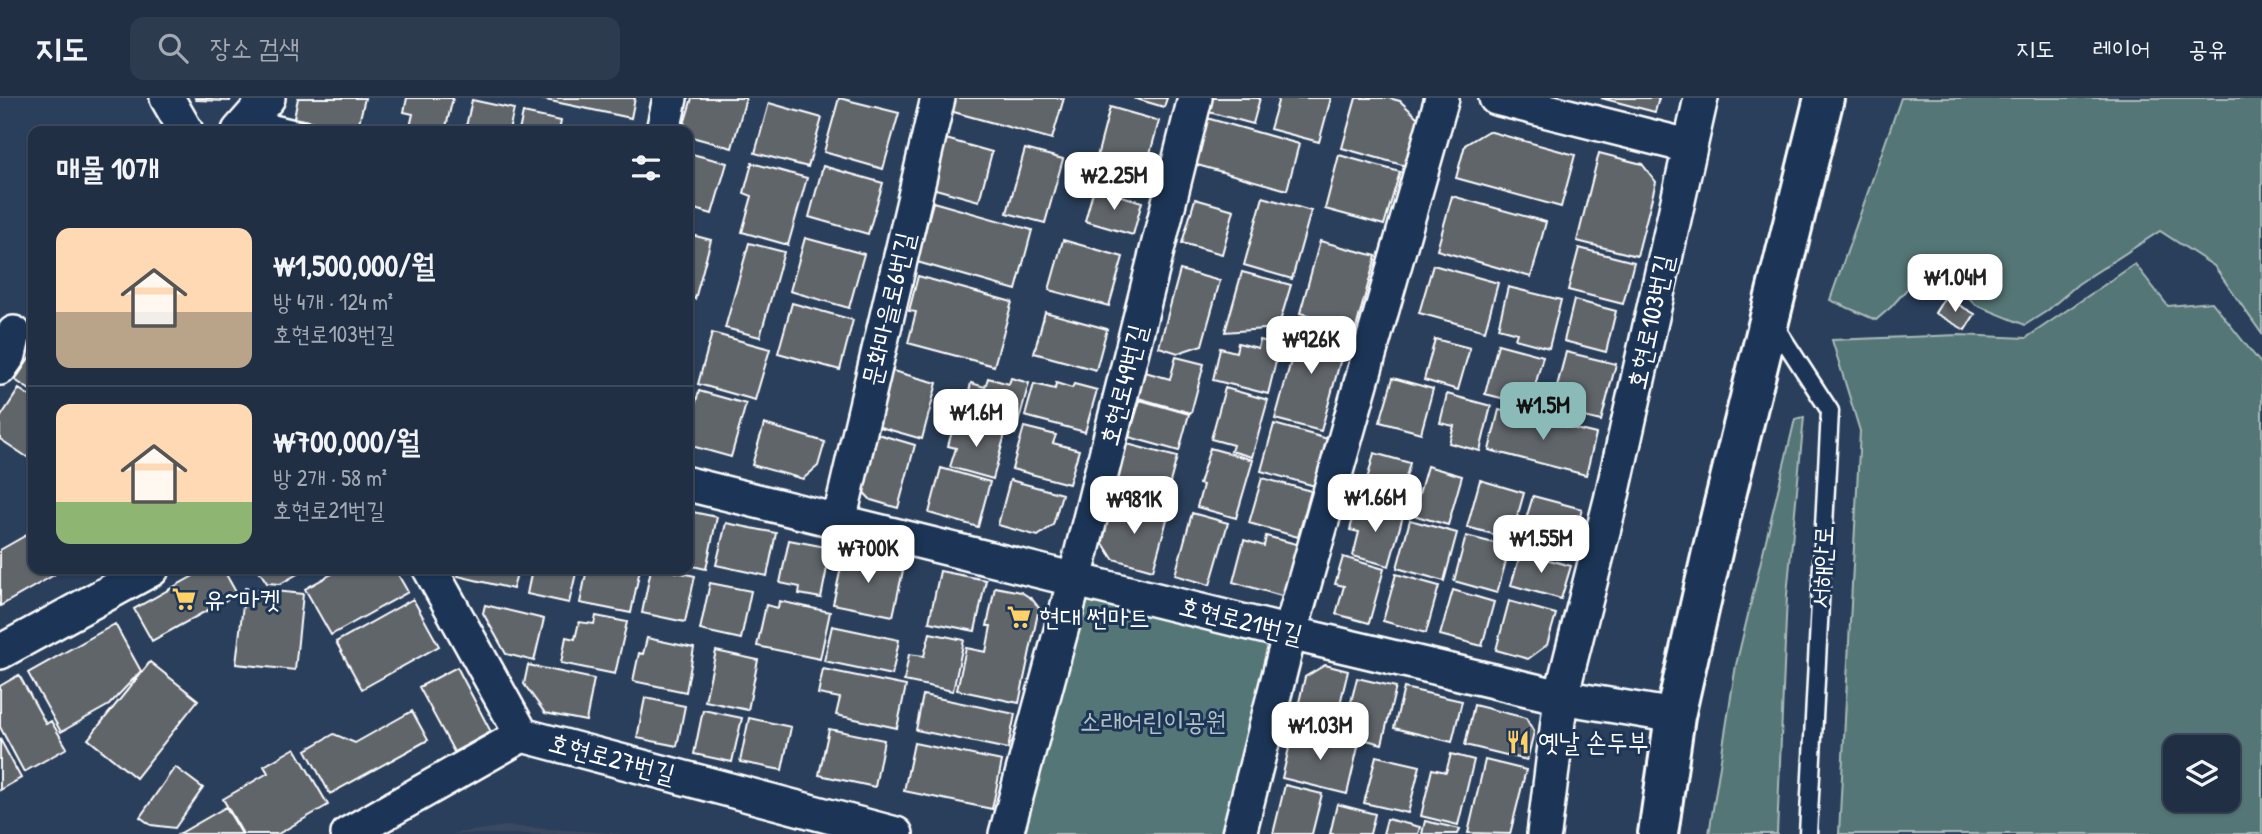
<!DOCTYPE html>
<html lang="ko">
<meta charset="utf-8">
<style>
:root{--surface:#202f44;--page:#2d3b4f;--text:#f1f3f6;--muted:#a2a9b2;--line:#3d4a5d;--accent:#8bbbb9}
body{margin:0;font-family:"Patrick Hand","Poor Story",sans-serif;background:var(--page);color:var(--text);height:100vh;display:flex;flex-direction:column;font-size:26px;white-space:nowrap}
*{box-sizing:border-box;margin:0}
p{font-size:23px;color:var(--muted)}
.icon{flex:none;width:38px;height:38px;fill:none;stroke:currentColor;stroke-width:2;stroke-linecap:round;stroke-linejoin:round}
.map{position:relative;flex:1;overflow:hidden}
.side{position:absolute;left:28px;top:28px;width:665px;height:448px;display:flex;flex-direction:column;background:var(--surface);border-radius:14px;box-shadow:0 2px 5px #0004,0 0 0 2px var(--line)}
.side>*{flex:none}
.tools{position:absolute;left:2163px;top:637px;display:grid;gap:14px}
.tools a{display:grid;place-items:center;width:77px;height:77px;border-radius:14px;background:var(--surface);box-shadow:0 2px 5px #0004,0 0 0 2px var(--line);font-size:35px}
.price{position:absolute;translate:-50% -60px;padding:0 16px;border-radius:14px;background:#fff;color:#222;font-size:23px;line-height:46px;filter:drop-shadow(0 2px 4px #0008)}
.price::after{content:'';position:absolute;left:50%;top:42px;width:21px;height:16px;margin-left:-10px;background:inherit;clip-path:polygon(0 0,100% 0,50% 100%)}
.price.selected{background:var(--accent);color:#111}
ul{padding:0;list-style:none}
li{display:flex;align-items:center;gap:21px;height:175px;padding:0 28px}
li+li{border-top:2px solid var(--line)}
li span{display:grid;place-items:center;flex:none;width:196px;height:140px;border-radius:14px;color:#555}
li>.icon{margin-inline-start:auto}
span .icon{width:84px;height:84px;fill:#fffc;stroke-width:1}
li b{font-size:30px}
h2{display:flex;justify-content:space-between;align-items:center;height:84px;padding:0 28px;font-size:30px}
header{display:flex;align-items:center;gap:42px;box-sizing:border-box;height:98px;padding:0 35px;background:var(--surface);border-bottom:2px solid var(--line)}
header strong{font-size:33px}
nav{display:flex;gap:38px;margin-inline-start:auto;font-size:24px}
.search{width:490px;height:63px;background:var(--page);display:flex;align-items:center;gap:18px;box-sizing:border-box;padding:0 24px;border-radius:14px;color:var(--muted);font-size:26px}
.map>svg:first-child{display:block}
.built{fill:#3a4a60}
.green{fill:#547676;stroke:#aababa;stroke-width:2;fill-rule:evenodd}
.building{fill:#60656b;stroke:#fff;stroke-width:2}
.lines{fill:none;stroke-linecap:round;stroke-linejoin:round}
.lane-casing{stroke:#fff;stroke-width:21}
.street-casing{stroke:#fff;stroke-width:38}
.secondary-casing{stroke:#fff;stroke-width:44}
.lane{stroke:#1d3557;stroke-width:16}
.street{stroke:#1d3557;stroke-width:33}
.secondary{stroke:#1d3557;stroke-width:38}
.labels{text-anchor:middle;stroke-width:6;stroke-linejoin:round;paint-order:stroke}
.street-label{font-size:26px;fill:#fff;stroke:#1d3557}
.poi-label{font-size:26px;fill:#fff;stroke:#1d3557;text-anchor:start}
.park-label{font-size:26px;fill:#b2c1c1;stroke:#1d3557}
</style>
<header>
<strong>지도</strong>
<div class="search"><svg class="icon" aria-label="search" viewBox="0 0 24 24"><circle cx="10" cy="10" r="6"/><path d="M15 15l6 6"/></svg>장소 검색</div>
<nav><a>지도</a><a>레이어</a><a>공유</a></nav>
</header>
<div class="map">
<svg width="2262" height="736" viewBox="0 0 2262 736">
<rect width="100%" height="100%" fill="#2a3f5b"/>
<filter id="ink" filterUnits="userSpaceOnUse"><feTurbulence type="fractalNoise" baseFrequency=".0143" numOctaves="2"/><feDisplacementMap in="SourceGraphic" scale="14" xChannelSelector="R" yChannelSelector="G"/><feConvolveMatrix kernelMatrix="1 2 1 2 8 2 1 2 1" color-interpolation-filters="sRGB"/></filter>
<g filter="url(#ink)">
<!-- built -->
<path class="built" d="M506 728 626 736H451Z"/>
<!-- green -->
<path class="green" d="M1901 0H2262V236L2214 168 2160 133 2078 186 2047 213 2025 227 1976 207 1964 195 1968 171 1946 169 1924 172 1891 209 1876 222 1830 202Z
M2135 166 2168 208 2212 204 2262 267V736H1839L1860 333 1832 242 1959 237 2026 240ZM2228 649V702H2175V649Z
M1804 319 1787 497 1777 736H1709L1736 567 1795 321Z
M1080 490 1282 541 1233 736H1013Z"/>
<!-- building -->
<path class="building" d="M195 0H231L230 3 196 2Z
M298 0H365L357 33 294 20Z
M407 0H453L445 33H409L413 16 404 14Z
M536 0H635L631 20Z
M692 0H746L732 50 688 38V33H682Z
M839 0 899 15 883 71 824 54Z
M954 0H1064L1052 41 950 13Z
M1133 0H1167L1164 9Z
M1209 0H1260L1253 26 1205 13Z
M1279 0H1331L1319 44 1270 31Z
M1356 0H1389L1400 3 1419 21 1406 68 1342 50Z
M1601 0H1659L1655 14Z
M472 2 514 11 509 33H465Z
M769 5 822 20 808 69 755 55Z
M1110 9 1159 23 1141 88 1093 74Z
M523 15 561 23 559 33H519Z
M1203 19 1299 46 1287 92 1190 65Z
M1488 33 1575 57 1561 109 1456 80 1465 47Z
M946 41 992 54 979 103 932 90Z
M1025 51 1063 61 1045 125 1007 115Z
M688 55 727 65 712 116 688 109Z
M1599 55 1642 66 1656 84 1637 158 1577 143Z
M1339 57 1400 74 1384 127 1325 111Z
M752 65 807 80 788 147 742 134 752 98 744 95Z
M823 68 883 85 868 136 809 119Z
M1094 90 1142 104 1133 137 1085 123Z
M1452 98 1546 124 1531 179 1437 152Z
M1263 99 1311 113 1292 181 1244 167Z
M1195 101 1234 112 1222 156 1182 145Z
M933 104 1032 132 1016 192 917 164Z
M688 136 711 142 695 201 688 199Z
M805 140 864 156 849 210 790 193Z
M1063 142 1123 159 1109 208 1049 192Z
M1320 143 1376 158 1356 230 1300 215Z
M749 145 784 154 760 239 725 230Z
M1579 150 1634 164 1623 206 1568 192Z
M1433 167 1498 185 1485 233 1419 215Z
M1180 172 1220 183 1202 247 1178 255 1159 249Z
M1242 174 1291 187 1278 230 1225 234Z
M918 178 1012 204 994 268 908 245 916 214 909 213Z
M1508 189 1561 202 1549 250 1515 241 1517 235 1498 230Z
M1945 199 1975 216 1965 232 1935 215Z
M1574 202 1616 213 1606 254 1564 243Z
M792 205 853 222 840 272 778 255Z
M1045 214 1107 231 1096 272 1034 255Z
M688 221 694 223 688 245Z
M1302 223 1348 235 1321 333 1275 321Z
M712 235 770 251 755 302 698 286Z
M1435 241 1470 250 1458 292 1424 282Z
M1260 242 1280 247 1268 296 1213 282 1220 250 1236 254 1238 245 1258 250Z
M1498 246 1543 258 1530 307 1485 296Z
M1566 254 1616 266 1601 323 1551 311Z
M33 255V294L15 282Z
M1176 259 1204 266 1191 315 1138 300 1145 274 1170 281Z
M889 272 937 285 922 341 873 327Z
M988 280 1009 286 1011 280 1029 285 1015 336 955 319 958 306 961 307 965 296 968 298 971 285 985 289Z
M1393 280 1433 291 1421 335 1380 324Z
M1056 285 1072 290 1074 286 1097 292 1085 334 1025 318 1034 286 1055 291Z
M1225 290 1268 302 1252 359 1231 353 1233 347 1211 341Z
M19 291 33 300V363L0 341V320Z
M699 293 746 306 731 359 688 347V332Z
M1447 296 1491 308 1480 353 1449 345 1454 328 1440 325Z
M1140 302 1189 316 1179 353 1129 339Z
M1499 312 1596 336 1586 377 1489 352Z
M955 323 1005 336 993 381 950 369 956 350 948 348Z
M764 326 825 344 818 368 803 381 752 367Z
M1274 326 1328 341 1315 388 1261 373Z
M1024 329 1056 337 1053 345 1079 352 1069 386 1012 371Z
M871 334 915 347 898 410 871 402 856 386Z
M1127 346 1177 359 1162 413 1112 400Z
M1210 350 1253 362 1236 420 1197 409 1203 387 1199 386Z
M1374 355 1410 365 1397 411 1362 401Z
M1427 368 1462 378 1448 427 1413 417Z
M941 370 990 384 978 429 929 415Z
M1262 380 1311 393 1298 439 1249 425Z
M1010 382 1062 396 1053 427 1038 438 998 427Z
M1480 382 1524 395 1511 441 1467 429Z
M1533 398 1582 411 1572 448 1522 434Z
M1357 405 1403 418 1389 468 1353 458 1359 434 1350 432Z
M1133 408 1168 418 1153 472 1113 461 1099 439 1107 411 1130 417Z
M688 413 717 419 706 471 688 467Z
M1192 415 1228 425 1210 487 1175 477Z
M1410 422 1457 435 1444 483 1397 470Z
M726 425 776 435 767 478 716 467Z
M30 435 33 440V471H50L54 477 0 508V452Z
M1266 438 1300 447 1285 499 1233 484 1244 442 1264 448Z
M1466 438 1510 449 1497 495 1454 483Z
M789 442 831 450 821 500 799 496 800 489 780 485Z
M1521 454 1571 468 1561 501 1511 487Z
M844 456 904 468 893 518 833 506Z
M1343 459 1384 471 1369 525 1336 516 1344 488 1335 486Z
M206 471H223L237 496 152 543 134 511Z
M258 471H306L280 486 267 485Z
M341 471H395L408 494 331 537 305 491Z
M460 471H518L513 491 458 478Z
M532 471H577L569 505 527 496Z
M587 471H640L631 515 580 505Z
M651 471H663L695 478 685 524 642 515Z
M940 473 986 482 975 533 929 524Z
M1396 476 1439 488 1426 535 1383 523Z
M710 485 751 493 741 541 700 532Z
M995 489 1021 494 1032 501 1039 510 1019 605 957 592 966 550 986 554 991 528H987Z
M245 490 303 496 295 572 236 566Z
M1453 492 1494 504 1482 548 1440 537Z
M413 501 439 548 362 591 336 544Z
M779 503 830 514 820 561 757 548 766 507 778 510Z
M1509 503 1556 516 1547 547 1528 561 1496 552Z
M485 507 544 521 534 563 506 556 483 515Z
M596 518 627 524 615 576 561 565 566 539 575 541 579 524 594 526Z
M115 526 141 573 109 607 61 634 28 575Z
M832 528 899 542 892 577 824 563Z
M930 535 964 542 953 593 904 583 909 556 924 558Z
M647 540 694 550 686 594 633 583 639 555 643 556Z
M716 553 758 562 748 612 705 603Z
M150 564 198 602 136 680 88 641Z
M528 567 594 581 586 623 545 615 524 586Z
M1325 567 1348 573 1333 635 1294 625 1305 579Z
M457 569 491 634 454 654 419 589Z
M823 571 906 588 897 630 836 617 840 600 818 596Z
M19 577 46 626 51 623 67 650 24 674 0 629V588Z
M1357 580 1396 589 1382 646 1343 636Z
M1404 590 1462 603 1452 644 1394 630Z
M923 597 1015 616 1008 651 916 632Z
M645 600 685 608 677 648 637 640Z
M1474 607 1526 620 1534 634 1527 662 1465 647Z
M703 612 742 620 732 664 694 656Z
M412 613 428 642 330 696 306 652 334 636 355 645Z
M749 620 791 629 782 672 740 664Z
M829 631 884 642 875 689 819 677Z
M1293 633 1358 649 1347 696 1282 680Z
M0 641 21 680 0 692Z
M914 645 1002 663 992 711 904 693Z
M295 650 328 707 278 736H243L223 701 268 675 264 668Z
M1451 656 1474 662 1458 727 1421 718 1432 671 1446 674Z
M1376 658 1420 668 1408 715 1364 705Z
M1485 662 1526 672 1510 736 1468 735Z
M175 669 203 690 175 730 151 727 140 719Z
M1285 687 1322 696 1312 736H1273Z
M1337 706 1375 716 1370 736H1330Z
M226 709 242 736H179Z
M1387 721 1420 729 1418 736H1383Z
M1425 723 1460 731 1458 736H1422Z"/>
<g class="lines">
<!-- lane casing -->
<g class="lane-casing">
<path id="lane" d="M251 20 305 33
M1773 225 1830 313 1808 736"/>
</g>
<!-- street casing -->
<g class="street-casing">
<path id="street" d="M167 0 186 33
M1496 0 1688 48
M239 33 268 0
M663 33 670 0
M0 270 9 257 14 235
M688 386 1290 535 1561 599 1675 618
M839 423 938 0
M430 471 522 637
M0 554 152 471
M348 736 522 637 896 736
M1006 736 1075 481 1195 0
M1239 736 1287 546 1442 0
M1544 736 1561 599 1611 402 1701 0"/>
</g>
<!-- secondary casing -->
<g class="secondary-casing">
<path id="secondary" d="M1658 736 1675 618 1713 450 1824 0"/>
</g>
<!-- lane -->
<use href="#lane" class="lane"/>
<!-- street -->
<use href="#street" class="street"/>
<!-- secondary -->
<use href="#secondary" class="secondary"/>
</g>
</g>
<!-- icons -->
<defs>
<g id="supermarket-bare" transform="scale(1.89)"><path d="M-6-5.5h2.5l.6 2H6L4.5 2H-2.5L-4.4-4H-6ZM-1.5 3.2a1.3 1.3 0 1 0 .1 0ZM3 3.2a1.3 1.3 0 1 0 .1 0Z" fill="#ffd166" stroke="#1d3557" stroke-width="2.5" paint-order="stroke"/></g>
<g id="restaurant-bare" transform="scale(1.89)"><path d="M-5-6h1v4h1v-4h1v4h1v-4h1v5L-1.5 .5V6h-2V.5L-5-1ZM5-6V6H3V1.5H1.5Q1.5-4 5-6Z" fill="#ffd166" stroke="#1d3557" stroke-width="2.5" paint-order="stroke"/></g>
</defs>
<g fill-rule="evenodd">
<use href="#supermarket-bare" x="184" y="501"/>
<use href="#supermarket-bare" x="1019" y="519"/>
<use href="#restaurant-bare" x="1518" y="644"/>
</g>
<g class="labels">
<!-- street labels -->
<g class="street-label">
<text transform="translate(888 211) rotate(-77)" y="9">문화마을로6번길</text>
<text transform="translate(1650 224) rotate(-78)" y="9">호현로103번길</text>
<text transform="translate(1123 287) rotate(-76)" y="9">호현로49번길</text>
<text transform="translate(1822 469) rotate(-87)" y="9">서해안로</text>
<text transform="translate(1241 522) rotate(14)" y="9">호현로21번길</text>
<text transform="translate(612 660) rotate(15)" y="9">호현로27번길</text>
</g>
<!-- poi labels -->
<g class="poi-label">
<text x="204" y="510">유~마켓</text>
<text x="1039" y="528">현대 썬마트</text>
<text x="1538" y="653">옛날 손두부</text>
</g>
<!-- park labels -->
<g class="park-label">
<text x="1153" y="632">소래어린이공원</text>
</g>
</g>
</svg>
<div class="tools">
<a><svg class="icon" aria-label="layers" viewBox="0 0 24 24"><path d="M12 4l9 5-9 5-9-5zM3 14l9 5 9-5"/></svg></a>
</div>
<b class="price" style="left:1114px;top:114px">₩2.25M</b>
<b class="price" style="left:1955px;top:216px">₩1.04M</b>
<b class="price" style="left:1311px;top:278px">₩926K</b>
<b class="price selected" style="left:1543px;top:344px">₩1.5M</b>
<b class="price" style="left:976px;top:351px">₩1.6M</b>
<b class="price" style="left:1375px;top:436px">₩1.66M</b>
<b class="price" style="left:1134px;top:438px">₩981K</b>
<b class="price" style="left:1541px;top:477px">₩1.55M</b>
<b class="price" style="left:868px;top:487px">₩700K</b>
<b class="price" style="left:1320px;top:664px">₩1.03M</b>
<section class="side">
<h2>매물 10개<svg class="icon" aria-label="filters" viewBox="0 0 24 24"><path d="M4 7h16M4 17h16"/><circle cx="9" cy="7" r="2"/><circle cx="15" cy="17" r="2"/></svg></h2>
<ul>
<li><span style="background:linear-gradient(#ffd9b3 60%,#b9a48a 0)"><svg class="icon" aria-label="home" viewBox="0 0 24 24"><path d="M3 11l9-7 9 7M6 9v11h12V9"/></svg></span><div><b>₩1,500,000/월</b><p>방 4개 · 124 m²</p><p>호현로103번길</p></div></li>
<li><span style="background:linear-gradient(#ffd9b3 70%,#8fb573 0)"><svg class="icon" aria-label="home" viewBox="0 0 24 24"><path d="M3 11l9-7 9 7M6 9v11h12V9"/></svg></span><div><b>₩700,000/월</b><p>방 2개 · 58 m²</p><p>호현로21번길</p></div></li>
</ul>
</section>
</div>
